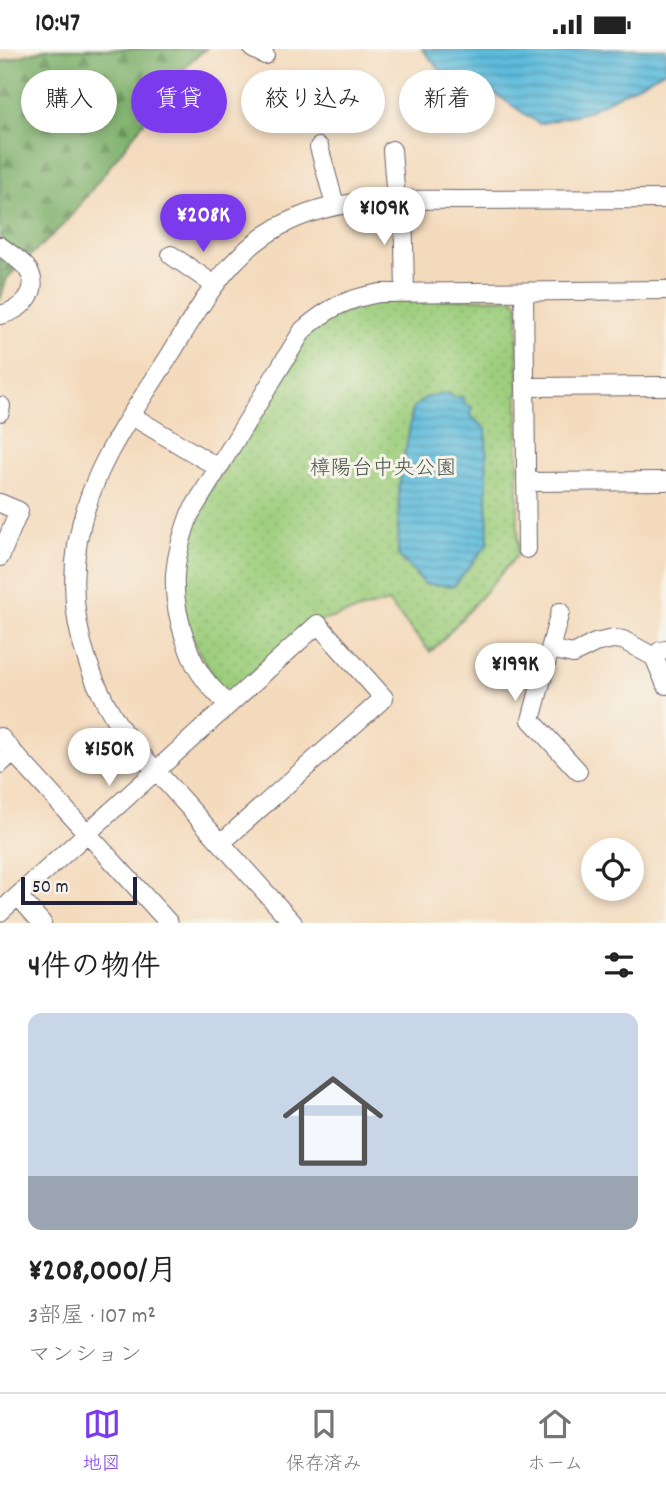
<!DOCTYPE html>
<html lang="ja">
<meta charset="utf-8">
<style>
:root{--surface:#fff;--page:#f2f2f2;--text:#222;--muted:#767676;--line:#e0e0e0;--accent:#7c3aed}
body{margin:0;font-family:Dekko,"Klee One",sans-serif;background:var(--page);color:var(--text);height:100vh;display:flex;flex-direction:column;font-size:26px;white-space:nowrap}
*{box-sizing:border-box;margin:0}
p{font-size:23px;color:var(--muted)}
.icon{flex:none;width:38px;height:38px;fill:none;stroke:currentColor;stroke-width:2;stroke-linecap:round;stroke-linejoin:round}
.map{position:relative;height:874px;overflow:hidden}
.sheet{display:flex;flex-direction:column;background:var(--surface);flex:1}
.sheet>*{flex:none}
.top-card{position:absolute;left:21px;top:21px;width:625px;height:63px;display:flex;gap:14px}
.controls{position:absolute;left:581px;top:789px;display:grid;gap:14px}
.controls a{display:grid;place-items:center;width:63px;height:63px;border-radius:50%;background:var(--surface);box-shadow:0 4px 10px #0003;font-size:35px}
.scale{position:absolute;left:21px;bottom:18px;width:116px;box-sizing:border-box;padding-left:7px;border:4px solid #22223b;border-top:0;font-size:19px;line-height:24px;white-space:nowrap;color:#22223b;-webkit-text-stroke:5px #f7f3e8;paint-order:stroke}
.price{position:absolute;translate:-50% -60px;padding:0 16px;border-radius:24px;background:#fff;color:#222;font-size:23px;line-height:46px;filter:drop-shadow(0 2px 4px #0008)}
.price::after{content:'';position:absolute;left:50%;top:42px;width:21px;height:16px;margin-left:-10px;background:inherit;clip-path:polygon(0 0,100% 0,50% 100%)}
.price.selected{background:var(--accent);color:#fff}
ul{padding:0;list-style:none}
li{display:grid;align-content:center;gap:14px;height:371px;padding:0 28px}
li span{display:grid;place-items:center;height:217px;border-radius:14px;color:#555}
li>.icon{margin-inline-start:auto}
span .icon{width:126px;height:126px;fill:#fffc;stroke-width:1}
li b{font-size:30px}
h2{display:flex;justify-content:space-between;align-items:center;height:84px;padding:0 28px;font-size:30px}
.tag{padding:0 24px;border-radius:32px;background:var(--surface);box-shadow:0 4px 10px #0003;font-size:24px;line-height:63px}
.tag.selected{background:var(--accent);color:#fff}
.status{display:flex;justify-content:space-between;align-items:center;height:49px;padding:0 35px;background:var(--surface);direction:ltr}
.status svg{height:19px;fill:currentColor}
.tab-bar{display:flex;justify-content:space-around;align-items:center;height:98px;border-top:2px solid var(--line);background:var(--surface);font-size:19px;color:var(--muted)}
.tab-bar a{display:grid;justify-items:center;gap:4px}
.tab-bar .selected{color:var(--accent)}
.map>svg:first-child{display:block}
.grass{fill:url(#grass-dots);stroke:#60785c;stroke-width:2}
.forest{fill:url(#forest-firs);stroke:#506a54;stroke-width:2}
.water{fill:url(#water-rules);stroke:#406e8b;stroke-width:2}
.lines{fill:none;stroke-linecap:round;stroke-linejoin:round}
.minor-casing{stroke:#6c6268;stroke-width:20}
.minor{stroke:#fff;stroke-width:18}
.labels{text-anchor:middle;stroke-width:6;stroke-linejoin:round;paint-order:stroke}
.park-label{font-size:21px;fill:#47564f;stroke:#f7f3e8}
</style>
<div class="status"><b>10:47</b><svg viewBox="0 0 49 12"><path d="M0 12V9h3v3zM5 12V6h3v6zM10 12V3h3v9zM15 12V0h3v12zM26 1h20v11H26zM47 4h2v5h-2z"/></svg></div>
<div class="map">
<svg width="666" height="874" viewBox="0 0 666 874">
<defs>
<pattern id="grass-dots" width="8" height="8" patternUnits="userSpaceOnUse" patternTransform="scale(1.75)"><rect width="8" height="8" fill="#9dce7d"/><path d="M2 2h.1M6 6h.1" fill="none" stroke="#87b16d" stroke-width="1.8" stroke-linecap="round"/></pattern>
<pattern id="forest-firs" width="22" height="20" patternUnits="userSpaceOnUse" patternTransform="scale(1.75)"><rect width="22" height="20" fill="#7eb16c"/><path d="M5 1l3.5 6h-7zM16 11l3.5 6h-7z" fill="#67905a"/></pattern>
<pattern id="water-rules" width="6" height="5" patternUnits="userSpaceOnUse" patternTransform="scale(1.75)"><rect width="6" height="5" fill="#5dbbdb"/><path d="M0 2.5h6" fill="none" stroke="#4c98b3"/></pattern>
</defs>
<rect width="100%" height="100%" fill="#f7f3e8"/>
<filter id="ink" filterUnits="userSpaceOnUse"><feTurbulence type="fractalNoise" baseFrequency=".0143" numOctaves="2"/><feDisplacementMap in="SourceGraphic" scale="14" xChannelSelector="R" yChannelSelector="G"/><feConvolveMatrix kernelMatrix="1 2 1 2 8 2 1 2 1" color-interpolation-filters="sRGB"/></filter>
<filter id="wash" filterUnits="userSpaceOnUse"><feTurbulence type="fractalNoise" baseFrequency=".00686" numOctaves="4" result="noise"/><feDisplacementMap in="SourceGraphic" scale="28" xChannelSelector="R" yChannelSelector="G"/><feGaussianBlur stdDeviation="1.57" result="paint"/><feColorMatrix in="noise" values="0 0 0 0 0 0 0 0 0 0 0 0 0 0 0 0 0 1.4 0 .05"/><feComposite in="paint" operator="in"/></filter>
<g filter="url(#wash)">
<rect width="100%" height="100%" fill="#f4dabc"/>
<!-- grass -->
<path class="grass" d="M513 249 518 255V505L441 593 430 603 388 553 307 576 232 643 225 642C181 589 168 529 197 465 207 443 223 422 236 401 260 363 283 326 306 288L322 273 371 252Z"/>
<!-- forest -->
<path class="forest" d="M45 0H206L191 12 69 170 7 229 0 251V13Z"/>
<!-- water -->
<path class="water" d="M422 0H666V21L587 63 539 75 487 39 462 27 446 28Z
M448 344 455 349 463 348 464 355 472 358 471 367 486 380 488 494 454 537 425 535 398 506 399 437 413 359 425 349Z"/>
</g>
<g filter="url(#ink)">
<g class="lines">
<!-- minor casing -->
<g class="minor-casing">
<path id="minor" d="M253 0 265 6
M319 98 335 156
M392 101 396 151
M403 151 405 243
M0 197C9 204 19 210 26 218 44 241 22 261 0 266
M171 206 213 235
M524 243 527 500
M525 338 666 337
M0 363 1 357
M132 367 217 418
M526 433 666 432
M0 454 19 462 0 508
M560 563 531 671 578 722
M550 600 573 605 595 594 613 590 623 591 654 608
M666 601 660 602 654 608 666 636
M228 656C221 648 212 640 206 632 197 621 190 606 186 593 169 544 172 513 190 465L303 281C328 259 346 250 380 244L666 241
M0 688 13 703
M0 715 13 703 169 874
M18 847 42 874
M0 863 318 575 384 649 221 794
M293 874 130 693C70 609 56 520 99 424 118 382 146 344 170 306 207 246 236 190 307 165 357 147 412 151 464 151 532 151 599 150 666 150"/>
</g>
<!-- minor -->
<use href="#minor" class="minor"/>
</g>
</g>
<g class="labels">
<!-- park labels -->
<g class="park-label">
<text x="383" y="425">樟陽台中央公園</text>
</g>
</g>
</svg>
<div class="controls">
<a><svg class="icon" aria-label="locate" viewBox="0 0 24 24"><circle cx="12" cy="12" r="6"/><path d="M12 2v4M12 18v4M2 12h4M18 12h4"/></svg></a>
</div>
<div class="scale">50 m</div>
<b class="price" style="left:384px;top:198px">¥109K</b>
<b class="price selected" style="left:203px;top:205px">¥208K</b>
<b class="price" style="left:515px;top:654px">¥199K</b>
<b class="price" style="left:109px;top:739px">¥150K</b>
<div class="top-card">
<a class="tag">購入</a>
<a class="tag selected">賃貸</a>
<a class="tag">絞り込み</a>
<a class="tag">新着</a>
</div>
</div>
<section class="sheet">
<h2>4件の物件<svg class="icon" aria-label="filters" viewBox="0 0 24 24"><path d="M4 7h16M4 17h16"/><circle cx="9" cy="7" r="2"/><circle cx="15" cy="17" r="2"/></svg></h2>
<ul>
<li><span style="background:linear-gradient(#c9d6e8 75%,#9aa5b1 0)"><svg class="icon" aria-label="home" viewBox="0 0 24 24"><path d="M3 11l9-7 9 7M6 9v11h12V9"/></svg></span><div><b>¥208,000/月</b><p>3部屋 · 107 m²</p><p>マンション</p></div></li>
</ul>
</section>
<nav class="tab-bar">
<a class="selected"><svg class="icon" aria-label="map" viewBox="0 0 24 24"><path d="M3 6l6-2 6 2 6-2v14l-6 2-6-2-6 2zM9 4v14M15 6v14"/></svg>地図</a>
<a><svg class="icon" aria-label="saved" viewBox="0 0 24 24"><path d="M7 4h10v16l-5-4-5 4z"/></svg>保存済み</a>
<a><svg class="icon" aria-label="home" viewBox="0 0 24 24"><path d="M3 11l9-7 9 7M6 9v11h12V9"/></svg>ホーム</a>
</nav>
